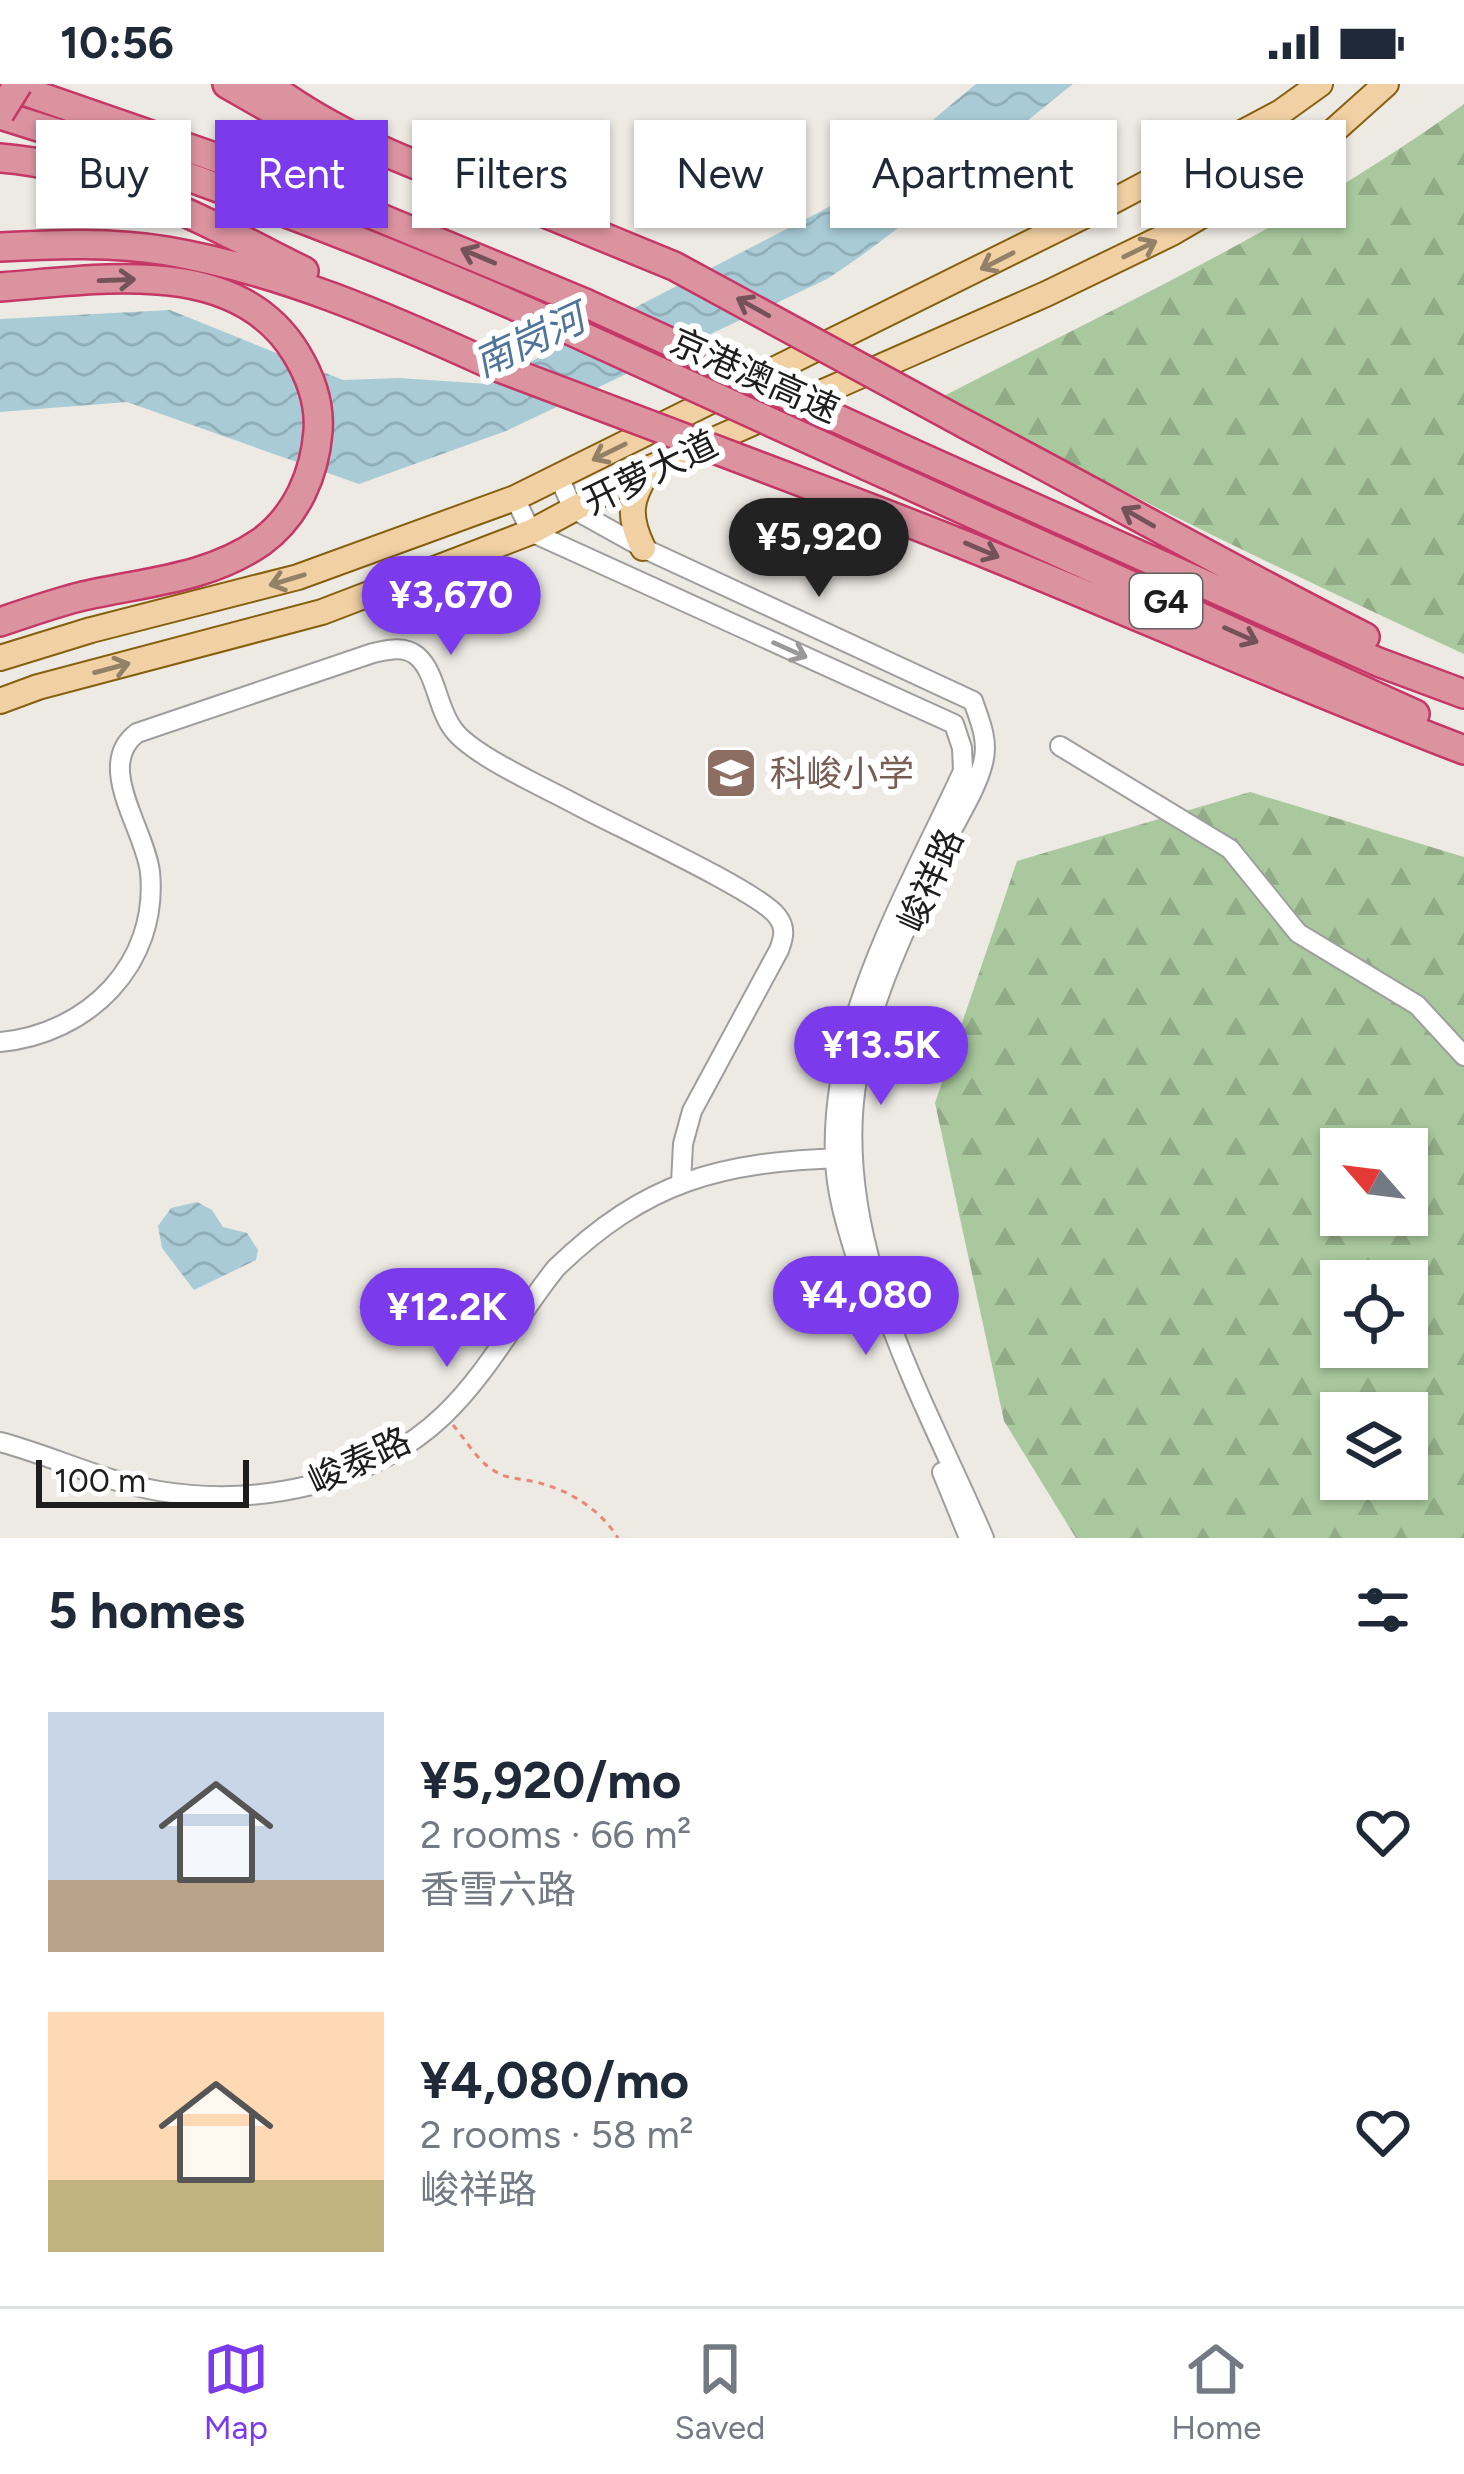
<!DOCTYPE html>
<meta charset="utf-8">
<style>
:root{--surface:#fff;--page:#f6f6f7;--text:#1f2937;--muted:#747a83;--line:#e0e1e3;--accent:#7c3aed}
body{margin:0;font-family:Figtree,"Noto Sans SC",sans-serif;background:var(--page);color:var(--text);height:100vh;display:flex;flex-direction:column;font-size:45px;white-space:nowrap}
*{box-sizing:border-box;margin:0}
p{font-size:39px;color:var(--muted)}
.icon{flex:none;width:66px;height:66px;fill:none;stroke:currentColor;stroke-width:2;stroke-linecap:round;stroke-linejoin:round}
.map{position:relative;height:1454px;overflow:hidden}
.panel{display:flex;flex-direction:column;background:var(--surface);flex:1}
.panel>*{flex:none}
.hud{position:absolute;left:36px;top:36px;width:1392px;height:108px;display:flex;gap:24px}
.needle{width:78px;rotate:298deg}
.controls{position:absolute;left:1320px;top:1044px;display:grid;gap:24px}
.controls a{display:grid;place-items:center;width:108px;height:108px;border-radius:0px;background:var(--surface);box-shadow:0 3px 9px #0004;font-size:60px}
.scale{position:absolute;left:36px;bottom:30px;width:213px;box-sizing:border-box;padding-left:12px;border:6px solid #1d1d1d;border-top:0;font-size:33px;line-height:42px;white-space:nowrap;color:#1d1d1d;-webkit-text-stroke:9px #fff;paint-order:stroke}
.price{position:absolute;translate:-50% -102px;padding:0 27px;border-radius:42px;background:var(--accent);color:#fff;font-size:39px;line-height:78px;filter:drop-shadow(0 3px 6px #0008)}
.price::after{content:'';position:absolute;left:50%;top:72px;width:36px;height:27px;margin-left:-18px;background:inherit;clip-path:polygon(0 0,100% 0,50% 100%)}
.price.selected{background:#222;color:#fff}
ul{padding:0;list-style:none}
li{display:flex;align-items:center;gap:36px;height:300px;padding:0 48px}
li span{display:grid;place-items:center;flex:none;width:336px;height:240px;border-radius:0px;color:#555}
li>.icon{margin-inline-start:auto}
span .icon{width:144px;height:144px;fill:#fffc;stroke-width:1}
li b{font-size:51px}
h2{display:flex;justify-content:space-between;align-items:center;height:144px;padding:0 48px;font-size:51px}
.tag{padding:0 42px;border-radius:0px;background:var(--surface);box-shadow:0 3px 9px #0004;font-size:42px;line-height:108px}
.tag.selected{background:var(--accent);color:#fff}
.status{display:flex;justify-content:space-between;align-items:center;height:84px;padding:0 60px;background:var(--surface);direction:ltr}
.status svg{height:33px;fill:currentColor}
.tab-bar{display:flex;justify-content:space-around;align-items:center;height:168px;border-top:3px solid var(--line);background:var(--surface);font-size:33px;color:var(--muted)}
.tab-bar a{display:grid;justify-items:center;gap:6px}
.tab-bar .selected{color:var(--accent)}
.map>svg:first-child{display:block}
.forest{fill:url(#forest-firs);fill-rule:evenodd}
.water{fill:url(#water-waves)}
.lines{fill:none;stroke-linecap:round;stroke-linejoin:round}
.minor-casing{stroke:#9e9e9e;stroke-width:22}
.major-casing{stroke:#866010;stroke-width:28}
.highway-casing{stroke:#c53765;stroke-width:32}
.path{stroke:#ea8577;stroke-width:3;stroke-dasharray:6 6;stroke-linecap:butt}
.minor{stroke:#fff;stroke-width:18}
.major{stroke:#f1d1a4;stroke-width:24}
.highway{stroke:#dc93a0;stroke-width:27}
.highway-bridge-casing{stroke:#c53765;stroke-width:32;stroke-linecap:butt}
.highway-bridge{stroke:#dc93a0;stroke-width:27}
.oneway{stroke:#928067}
.oneway2{stroke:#735258}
.oneway3{stroke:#999}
.labels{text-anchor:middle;stroke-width:12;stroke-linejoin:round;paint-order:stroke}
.shield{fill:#fff;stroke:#616161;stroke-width:3}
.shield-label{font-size:33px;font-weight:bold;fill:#1d1d1d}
.street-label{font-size:36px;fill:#1d1d1d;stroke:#fff}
.education-label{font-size:36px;fill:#785e54;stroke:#fff;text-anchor:start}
.water-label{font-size:39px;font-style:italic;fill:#51759a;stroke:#fff}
</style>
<div class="status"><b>10:56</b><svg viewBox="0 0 49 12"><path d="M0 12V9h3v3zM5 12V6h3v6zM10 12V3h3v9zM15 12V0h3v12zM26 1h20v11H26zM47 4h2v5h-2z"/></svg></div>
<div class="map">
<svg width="1464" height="1454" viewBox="0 0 1464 1454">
<defs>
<pattern id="forest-firs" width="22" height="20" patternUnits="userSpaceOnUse" patternTransform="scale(3)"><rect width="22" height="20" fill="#a9c89d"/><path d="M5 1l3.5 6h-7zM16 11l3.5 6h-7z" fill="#91ab87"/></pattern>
<pattern id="water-waves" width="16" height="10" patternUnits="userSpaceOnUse" patternTransform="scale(3)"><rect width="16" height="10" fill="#a8cbd6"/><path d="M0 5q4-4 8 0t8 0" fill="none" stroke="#90aeb7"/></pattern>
</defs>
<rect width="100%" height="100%" fill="#edeae4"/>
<!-- forest -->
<path class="forest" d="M1464 20V570C1288 489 1114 406 944 312 1120 221 1304 137 1464 20Z
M1250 708 1464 773V1454H1076L1004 1337 935 1019 1017 777ZM1341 1065H1407V1131H1341ZM1341 1197H1407V1263H1341ZM1341 1329H1407V1395H1341Z"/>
<!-- water -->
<path class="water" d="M976 0H1073C991 64 915 138 827 195L506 347 359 400 127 318 0 328V235L170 226 343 296 399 294 488 300 827 124Z
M197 1118 212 1126 223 1143 247 1149 258 1166 256 1176 194 1206 162 1164 158 1142 171 1124Z"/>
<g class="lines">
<!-- minor casing -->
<g class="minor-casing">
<path id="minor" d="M559 393 573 425 643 464 973 617C980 637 989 657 983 679 976 707 956 736 944 762 905 845 859 936 853 1030 844 1181 926 1319 984 1454
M515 414 531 448 954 640 962 664 963 687C908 807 829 938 835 1075 836 1108 846 1141 856 1173
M1060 662 1230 765 1298 849 1417 921 1464 972
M0 958C88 950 159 880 150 788 145 745 94 681 137 649L373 569C387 566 404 561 417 572 436 588 437 624 453 645 471 671 546 704 577 721 614 741 760 808 777 832 786 843 784 853 779 866L692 1027 683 1060 681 1099
M0 1358C53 1372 105 1398 159 1407 256 1423 371 1401 444 1331 488 1289 518 1231 556 1184 646 1097 720 1078 842 1074
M942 1388 969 1454"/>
</g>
<!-- major casing -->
<g class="major-casing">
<path id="major" d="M643 464C627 431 630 415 650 384
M0 574 91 546 298 493 515 414 1102 123 1281 28 1320 0
M0 617 38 603 322 528 531 448 650 384 1046 210 1172 149 1309 69 1386 0"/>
</g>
<!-- highway casing -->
<g class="highway-casing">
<path id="highway" d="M4 0 330 113 585 219
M227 0 323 55
M267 0C341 56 432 89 518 118
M0 31C187 88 368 157 547 236
M0 74C107 82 210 140 304 187
M0 163C54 160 114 158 167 167 282 187 387 233 492 281
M0 203C97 196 236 170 296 269 310 292 320 320 318 347 315 389 297 432 261 458 206 496 142 498 79 513 52 520 26 529 0 538
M965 340C1099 410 1230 485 1365 553
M910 368 1378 578 1464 610
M867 382 1415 630
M833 410C1046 489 1252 585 1464 666"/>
</g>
<!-- path -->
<path class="path" d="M453 1341C467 1357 478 1379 498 1389 511 1396 529 1395 543 1400 574 1409 601 1427 618 1454"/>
<!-- minor -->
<use href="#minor" class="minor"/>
<!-- major -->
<use href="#major" class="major"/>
<!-- highway -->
<use href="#highway" class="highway"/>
<!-- highway-bridge casing -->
<g class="highway-bridge-casing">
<path id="highway-bridge" d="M0 29 18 0
M518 118 674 182 965 340
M585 219 910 368
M547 236 867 382
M492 281 833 410"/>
</g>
<!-- highway-bridge -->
<use href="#highway-bridge" class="highway-bridge"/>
</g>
<!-- one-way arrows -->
<defs><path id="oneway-shaft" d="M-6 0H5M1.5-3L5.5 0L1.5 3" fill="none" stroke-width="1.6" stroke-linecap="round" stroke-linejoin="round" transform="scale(3)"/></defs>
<g class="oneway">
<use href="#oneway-shaft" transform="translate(1140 165) rotate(-26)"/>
<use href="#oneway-shaft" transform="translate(997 177) rotate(153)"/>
<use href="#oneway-shaft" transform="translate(609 368) rotate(154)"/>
<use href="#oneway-shaft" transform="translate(287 496) rotate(163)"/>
<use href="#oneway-shaft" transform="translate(112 584) rotate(-15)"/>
</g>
<g class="oneway2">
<use href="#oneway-shaft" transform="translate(478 172) rotate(-157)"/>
<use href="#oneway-shaft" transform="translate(117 196) rotate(-2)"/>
<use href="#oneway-shaft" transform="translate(753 223) rotate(-151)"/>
<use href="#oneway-shaft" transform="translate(1138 433) rotate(-150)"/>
<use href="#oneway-shaft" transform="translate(982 466) rotate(23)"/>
<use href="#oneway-shaft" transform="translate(1241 551) rotate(24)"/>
</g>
<use class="oneway3" href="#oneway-shaft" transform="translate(790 566) rotate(24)"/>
<!-- icons -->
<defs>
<g id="school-square" transform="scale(2.7)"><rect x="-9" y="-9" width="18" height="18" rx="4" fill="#8d6e63" stroke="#fff"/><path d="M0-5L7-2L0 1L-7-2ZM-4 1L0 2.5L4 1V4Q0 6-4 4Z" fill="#fff"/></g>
</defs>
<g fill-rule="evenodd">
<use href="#school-square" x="731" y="689"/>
</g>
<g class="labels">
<!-- shield labels -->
<rect class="shield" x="1130" y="490" width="72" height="54" rx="9"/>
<g class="shield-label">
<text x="1166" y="529">G4</text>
</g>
<!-- street labels -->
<g class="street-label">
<text transform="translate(755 291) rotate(24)" y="13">京港澳高速</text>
<text transform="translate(650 388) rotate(-26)" y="13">开萝大道</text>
<text transform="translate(930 796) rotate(-66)" y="13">峻祥路</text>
<text transform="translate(359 1376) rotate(-25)" y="13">峻泰路</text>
</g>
<!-- education labels -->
<g class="education-label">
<text x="770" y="702">科峻小学</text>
</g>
<!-- water labels -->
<g class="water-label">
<text transform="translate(529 256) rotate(-25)" y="14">南岗河</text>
</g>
</g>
</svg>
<div class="controls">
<a><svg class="needle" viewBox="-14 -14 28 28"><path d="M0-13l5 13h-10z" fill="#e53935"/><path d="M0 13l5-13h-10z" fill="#747a83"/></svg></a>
<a><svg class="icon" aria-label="locate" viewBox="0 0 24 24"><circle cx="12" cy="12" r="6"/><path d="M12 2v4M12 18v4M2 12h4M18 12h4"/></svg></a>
<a><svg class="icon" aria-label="layers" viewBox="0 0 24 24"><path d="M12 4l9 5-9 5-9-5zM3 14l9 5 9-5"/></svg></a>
</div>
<div class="scale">100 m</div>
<b class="price selected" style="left:819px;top:516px">¥5,920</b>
<b class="price" style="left:451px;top:574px">¥3,670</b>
<b class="price" style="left:881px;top:1024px">¥13.5K</b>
<b class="price" style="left:866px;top:1274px">¥4,080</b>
<b class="price" style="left:447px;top:1286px">¥12.2K</b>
<div class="hud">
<a class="tag">Buy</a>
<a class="tag selected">Rent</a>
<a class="tag">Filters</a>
<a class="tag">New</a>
<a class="tag">Apartment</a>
<a class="tag">House</a>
</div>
</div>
<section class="panel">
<h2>5 homes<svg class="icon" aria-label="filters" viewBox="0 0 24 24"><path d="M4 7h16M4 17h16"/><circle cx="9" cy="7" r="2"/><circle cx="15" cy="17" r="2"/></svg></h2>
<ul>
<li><span style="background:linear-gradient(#c9d6e8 70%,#b9a48a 0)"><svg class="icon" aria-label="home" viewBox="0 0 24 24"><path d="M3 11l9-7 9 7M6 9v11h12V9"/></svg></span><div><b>¥5,920/mo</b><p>2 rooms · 66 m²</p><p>香雪六路</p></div><svg class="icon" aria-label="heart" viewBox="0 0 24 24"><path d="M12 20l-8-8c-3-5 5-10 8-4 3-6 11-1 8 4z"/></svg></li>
<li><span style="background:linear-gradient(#ffd9b3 70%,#c2b280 0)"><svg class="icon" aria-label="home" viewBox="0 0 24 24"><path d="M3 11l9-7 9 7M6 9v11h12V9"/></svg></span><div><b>¥4,080/mo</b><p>2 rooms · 58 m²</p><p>峻祥路</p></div><svg class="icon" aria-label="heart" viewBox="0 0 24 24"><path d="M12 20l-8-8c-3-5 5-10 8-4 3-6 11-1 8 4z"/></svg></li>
</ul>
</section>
<nav class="tab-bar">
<a class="selected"><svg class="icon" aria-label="map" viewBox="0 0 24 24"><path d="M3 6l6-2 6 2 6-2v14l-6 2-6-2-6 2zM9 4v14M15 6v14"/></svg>Map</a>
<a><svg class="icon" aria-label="saved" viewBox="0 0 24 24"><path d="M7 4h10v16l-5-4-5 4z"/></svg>Saved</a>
<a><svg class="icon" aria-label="home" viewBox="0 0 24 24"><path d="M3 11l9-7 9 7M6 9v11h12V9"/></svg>Home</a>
</nav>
